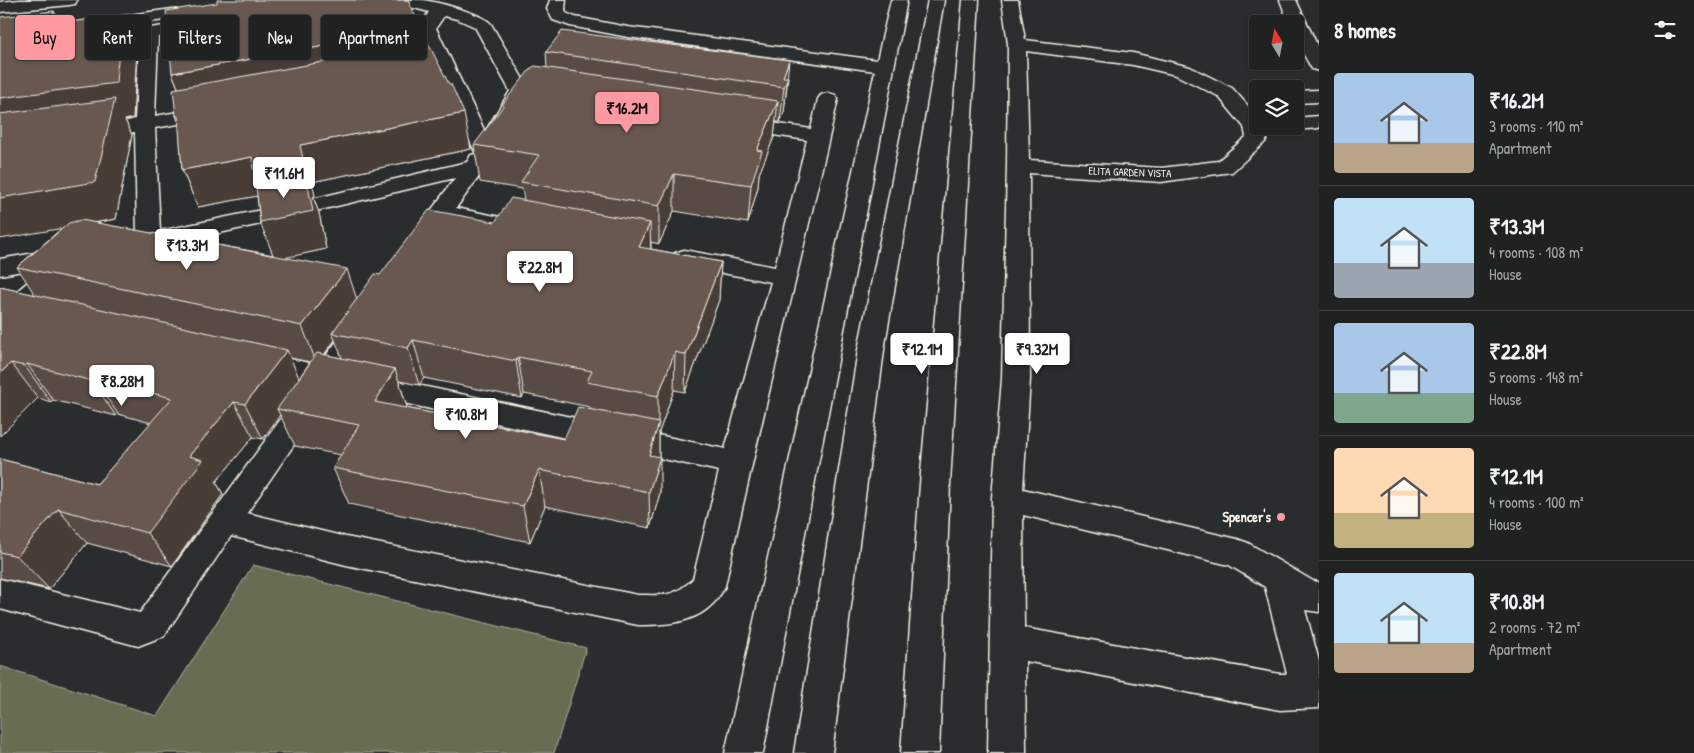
<!DOCTYPE html>
<meta charset="utf-8">
<style>
:root{--surface:#202222;--page:#282a2a;--text:#f1f3f6;--muted:#a2a4a5;--line:#3d3f40;--accent:#ff9aa2}
body{margin:0;font-family:"Patrick Hand",sans-serif;background:var(--page);color:var(--text);height:100vh;display:flex;flex-direction:column;font-size:19px;white-space:nowrap}
*{box-sizing:border-box;margin:0}
p{font-size:16px;color:var(--muted)}
.icon{flex:none;width:28px;height:28px;fill:none;stroke:currentColor;stroke-width:2;stroke-linecap:round;stroke-linejoin:round}
.map{position:relative;flex:1;overflow:hidden}
.panel{display:flex;flex-direction:column;background:var(--surface);width:375px}
.panel>*{flex:none}
.guide{position:absolute;left:15px;top:15px;width:475px;height:45px;display:flex;gap:10px}
.needle{width:32px;rotate:350deg}
.buttons{position:absolute;left:1249px;top:15px;display:grid;gap:10px}
.buttons a{display:grid;place-items:center;width:55px;height:55px;border-radius:5px;background:var(--surface);box-shadow:0 1px 4px #0004,0 0 0 1px var(--line);font-size:25px}
.price{position:absolute;translate:-50% -42px;padding:0 11px;border-radius:5px;background:#fff;color:#222;font-size:16px;line-height:32px;filter:drop-shadow(0 1px 2px #0008)}
.price::after{content:'';position:absolute;left:50%;top:30px;width:15px;height:11px;margin-left:-8px;background:inherit;clip-path:polygon(0 0,100% 0,50% 100%)}
.price.selected{background:var(--accent);color:#111}
ul{padding:0;list-style:none}
li{display:flex;align-items:center;gap:15px;height:125px;padding:0 15px}
li+li{border-top:1px solid var(--line)}
li span{display:grid;place-items:center;flex:none;width:140px;height:100px;border-radius:5px;color:#555}
li>.icon{margin-inline-start:auto}
span .icon{width:60px;height:60px;fill:#fffc;stroke-width:1}
li b{font-size:21px}
h2{display:flex;justify-content:space-between;align-items:center;height:60px;padding:0 15px;font-size:21px}
.chip{padding:0 18px;border-radius:5px;background:var(--surface);box-shadow:0 1px 4px #0004,0 0 0 1px var(--line);font-size:18px;line-height:45px}
.chip.selected{background:var(--accent);color:#111}
main{display:flex;flex:1;min-height:0}
.map>svg:first-child{display:block}
.green{fill:#656d53;stroke:#acaf9e}
.lines{fill:none;stroke-linecap:round;stroke-linejoin:round}
.minor-casing{stroke:#f4f1e8;stroke-width:3}
.major-casing{stroke:#f4f1e8;stroke-width:3}
.minor{fill:#2a2d2e;fill-rule:evenodd}
.major{fill:#2a2d2e;fill-rule:evenodd}
.wall{fill:#594c44;stroke:#f4f1e8;fill-rule:evenodd}
.shaded-wall{fill:#483e37;stroke:#f4f1e8}
.building{fill:#67584f;stroke:#f4f1e8}
.poi-dot{fill:#ff9aa2;stroke:#2a2d2e;stroke-width:2}
.labels{text-anchor:middle;stroke-width:4;stroke-linejoin:round;paint-order:stroke}
.far-street-label{font-size:11px;fill:#f4f1e8;stroke:#2a2d2e}
.poi-label{font-size:14px;font-weight:bold;fill:#f4f1e8;stroke:#2a2d2e;text-anchor:end}
</style>
<main>
<div class="map">
<svg width="1319" height="753" viewBox="0 0 1319 753">
<rect width="100%" height="100%" fill="#2a2d2e"/>
<filter id="ink" filterUnits="userSpaceOnUse"><feTurbulence type="fractalNoise" baseFrequency=".02" numOctaves="2"/><feDisplacementMap in="SourceGraphic" scale="10" xChannelSelector="R" yChannelSelector="G"/><feConvolveMatrix kernelMatrix="1 2 1 2 8 2 1 2 1" color-interpolation-filters="sRGB"/></filter>
<g filter="url(#ink)">
<!-- green -->
<path class="green" d="M253 565 586 648 554 753H0V666L157 716Z"/>
<g class="lines">
<!-- minor casing -->
<g class="minor-casing">
<path id="minor" d="M19 0H77L75 4 69 5 0 12V2Z
M363 0C382 0 403 0 422 0 435 1 484 14 491 24L530 91 495 151 491 155 487 157 490 160 486 167 456 208 510 219 514 224 510 229 502 231 433 217 430 212 455 178 261 224 132 252 124 249 120 244 124 239 137 236 135 132 127 133 120 131 117 127 120 123 135 119 140 33 143 29 205 20 211 21 214 25 211 29 158 37 155 116 213 106 220 108 223 112 220 116 213 118 155 128 160 231 304 201 467 162 471 155 476 154 418 28 429 12 414 8 371 6 365 5ZM444 16 457 19 475 27 510 91 485 132 436 28Z
M550 0H566L565 9 566 13 575 17 628 27 877 60 891 0H907L763 753H725L875 71 628 37 570 26 553 20 547 9Z
M1002 0H1018L1025 40 1133 53 1190 67 1232 88 1258 117V126H1264L1267 139 1264 143 1232 172 1224 173 1161 182 1029 173 1030 379 1023 489 1237 539 1248 543 1313 581 1319 582V612L1305 610 1319 661V708L1280 710 1025 661 1026 753H988L992 498 1002 379 1007 166 1008 44ZM1026 51 1133 65 1176 75 1218 96 1244 127 1246 137 1218 161 1161 168 1029 160ZM1023 515 1229 565 1265 587 1287 674H1280L1024 628Z
M1280 0H1296L1319 49V71L1312 69 1295 39V24H1289Z
M172 9 178 10 181 14 178 18 86 31 80 30 77 26 80 22 86 21Z
M1319 90V102L1295 103V91Z
M828 93 835 95 838 99C801 261 760 423 725 586 708 622 673 625 638 625L346 565 231 536 164 636 138 646 0 609V579L140 613 307 383 251 370 247 363 251 356 261 353 319 365 354 318 363 315 372 318 376 324 345 370 725 449 771 282 684 266 675 263 672 258 675 253 684 250 775 267 807 140 739 130 732 128 729 124 732 120 739 118 811 129 818 99 821 95ZM333 388 719 471 693 579C673 598 664 595 638 595L346 537 247 513Z
M1319 116V128L1295 130 1286 126H1295V118Z
M58 249 67 252 70 257 68 260 73 266 70 272 9 326 0 329V306L45 267 0 275V259Z"/>
</g>
<!-- major casing -->
<g class="major-casing">
<path id="major" d="M928 0H944L884 350 832 753H794L858 350Z
M963 0H979L950 484 939 753H901L920 484Z"/>
</g>
<!-- minor -->
<use href="#minor" class="minor"/>
<!-- major -->
<use href="#major" class="major"/>
</g>
<!-- wall -->
<path class="wall" d="M61 23 137 50 133 118 125 120 132 135 116 219 94 223 274 255 260 222 257 196 198 207 182 170 179 123 176 116 178 88 172 73 424 43 471 149 312 182 315 196 313 197 319 213 326 249 286 257 357 299 380 275 495 222 524 200 522 189 480 182 474 145 547 68 546 52 788 77 784 113 780 122H776L774 137 759 174 758 187 748 223 674 211 659 244 651 242V249L721 262 719 300 685 392 674 390 659 432V456L660 493 650 528 545 506 530 542 349 504 333 468 341 455 295 446 280 415 263 439 253 437 216 482 223 494 172 566 87 543 49 589 0 578V459L97 484 151 423 118 414 116 416 53 400 51 402 38 398 0 436V287L35 295 17 267 62 228ZM335 340 342 358 324 355ZM290 358 310 362 299 378ZM424 378 522 398 524 394 590 407V409L564 439 406 408 407 407 399 381 419 385Z"/>
<!-- shaded-wall -->
<path class="shaded-wall" d="M54 11 71 45 49 24Z
M122 16 137 50 133 118 125 120 132 135 116 219 0 239V98Z
M421 29 428 63 187 109 172 73Z
M789 60 784 113 780 122 784 87 783 77Z
M778 101 774 137 759 174 758 187 748 223 751 185 757 150Z
M464 113 471 149 312 182 315 196 313 197 319 213 326 249 275 260 260 222 263 195 198 207 182 170 252 157 300 145Z
M674 174V211L659 244V206Z
M650 223 651 261 639 247Z
M721 262 719 300 685 392 686 355Z
M347 269 359 306 332 333 335 340 317 364 302 326Z
M413 340 424 378 419 385 408 348Z
M287 350 302 385 277 409 280 415 263 439 245 404Z
M675 352 674 390 659 432V460L649 455 658 425V396Z
M518 357 524 394 522 398 516 361Z
M11 363 38 398 0 436V373Z
M27 364 53 400 51 402 25 366Z
M395 369 407 407 388 440 375 402Z
M94 379 118 414 116 416 92 381Z
M234 402 253 437 216 482 223 494 172 566 147 533 189 456Z
M660 457V493L650 528 649 492Z
M539 470 545 506 530 542 523 506Z
M58 509 87 543 49 589 17 556Z"/>
<!-- building -->
<path class="building" d="M217 0H408L421 29 172 73 166 11 217 3Z
M54 11 49 24 122 16 116 83 0 98V17Z
M562 31 789 60 783 77H788L784 87 546 52Z
M428 43 449 84H451L464 113 300 145 303 159 253 169 252 157 182 170 178 116H176L173 89Z
M535 66 778 101 757 150 762 151 751 185 674 174 659 206 521 182 539 155 474 145 504 105H502L531 68Z
M115 99 95 182 0 198V114Z
M306 176 313 211 260 222 256 186Z
M511 198 650 223 639 247 721 262 686 355 675 352 658 396 587 382 592 371 518 357 516 361 413 340 408 348 332 333 375 274 380 275 429 210 495 222Z
M81 220 347 269 302 326 17 267 69 223Z
M0 287 287 350 245 404 234 402 189 456 203 460 147 533 58 509 17 556 0 552V459L97 484 172 398 94 379 92 381 27 364 25 366 11 363 0 373Z
M317 353 395 369 375 402 564 439 578 407 659 423 649 455 660 457 649 492 539 470 523 506 333 468 359 425 277 409Z"/>
</g>
<!-- markers -->
<circle class="poi-dot" cx="1281" cy="517" r="5"/>
<g class="labels">
<!-- far-street labels -->
<g class="far-street-label">
<text transform="translate(1130 172) rotate(2)" y="4">ELITA GARDEN VISTA</text>
</g>
<!-- poi labels -->
<g class="poi-label">
<text x="1271" y="522">Spencer's</text>
</g>
</g>
</svg>
<div class="buttons">
<a><svg class="needle" viewBox="-14 -14 28 28"><path d="M0-13l5 13h-10z" fill="#e53935"/><path d="M0 13l5-13h-10z" fill="#a2a4a5"/></svg></a>
<a><svg class="icon" aria-label="layers" viewBox="0 0 24 24"><path d="M12 4l9 5-9 5-9-5zM3 14l9 5 9-5"/></svg></a>
</div>
<b class="price selected" style="left:627px;top:134px">₹16.2M</b>
<b class="price" style="left:284px;top:199px">₹11.6M</b>
<b class="price" style="left:187px;top:271px">₹13.3M</b>
<b class="price" style="left:540px;top:293px">₹22.8M</b>
<b class="price" style="left:922px;top:375px">₹12.1M</b>
<b class="price" style="left:1037px;top:375px">₹9.32M</b>
<b class="price" style="left:122px;top:407px">₹8.28M</b>
<b class="price" style="left:466px;top:440px">₹10.8M</b>
<div class="guide">
<a class="chip selected">Buy</a>
<a class="chip">Rent</a>
<a class="chip">Filters</a>
<a class="chip">New</a>
<a class="chip">Apartment</a>
</div>
</div>
<section class="panel">
<h2>8 homes<svg class="icon" aria-label="filters" viewBox="0 0 24 24"><path d="M4 7h16M4 17h16"/><circle cx="9" cy="7" r="2"/><circle cx="15" cy="17" r="2"/></svg></h2>
<ul>
<li><span style="background:linear-gradient(#a9c7e8 70%,#b9a48a 0)"><svg class="icon" aria-label="home" viewBox="0 0 24 24"><path d="M3 11l9-7 9 7M6 9v11h12V9"/></svg></span><div><b>₹16.2M</b><p>3 rooms · 110 m²</p><p>Apartment</p></div></li>
<li><span style="background:linear-gradient(#bfe0f5 65%,#9aa5b1 0)"><svg class="icon" aria-label="home" viewBox="0 0 24 24"><path d="M3 11l9-7 9 7M6 9v11h12V9"/></svg></span><div><b>₹13.3M</b><p>4 rooms · 108 m²</p><p>House</p></div></li>
<li><span style="background:linear-gradient(#a9c7e8 70%,#7fa58c 0)"><svg class="icon" aria-label="home" viewBox="0 0 24 24"><path d="M3 11l9-7 9 7M6 9v11h12V9"/></svg></span><div><b>₹22.8M</b><p>5 rooms · 148 m²</p><p>House</p></div></li>
<li><span style="background:linear-gradient(#ffd9b3 65%,#c2b280 0)"><svg class="icon" aria-label="home" viewBox="0 0 24 24"><path d="M3 11l9-7 9 7M6 9v11h12V9"/></svg></span><div><b>₹12.1M</b><p>4 rooms · 100 m²</p><p>House</p></div></li>
<li><span style="background:linear-gradient(#bfe0f5 70%,#b9a48a 0)"><svg class="icon" aria-label="home" viewBox="0 0 24 24"><path d="M3 11l9-7 9 7M6 9v11h12V9"/></svg></span><div><b>₹10.8M</b><p>2 rooms · 72 m²</p><p>Apartment</p></div></li>
</ul>
</section>
</main>
